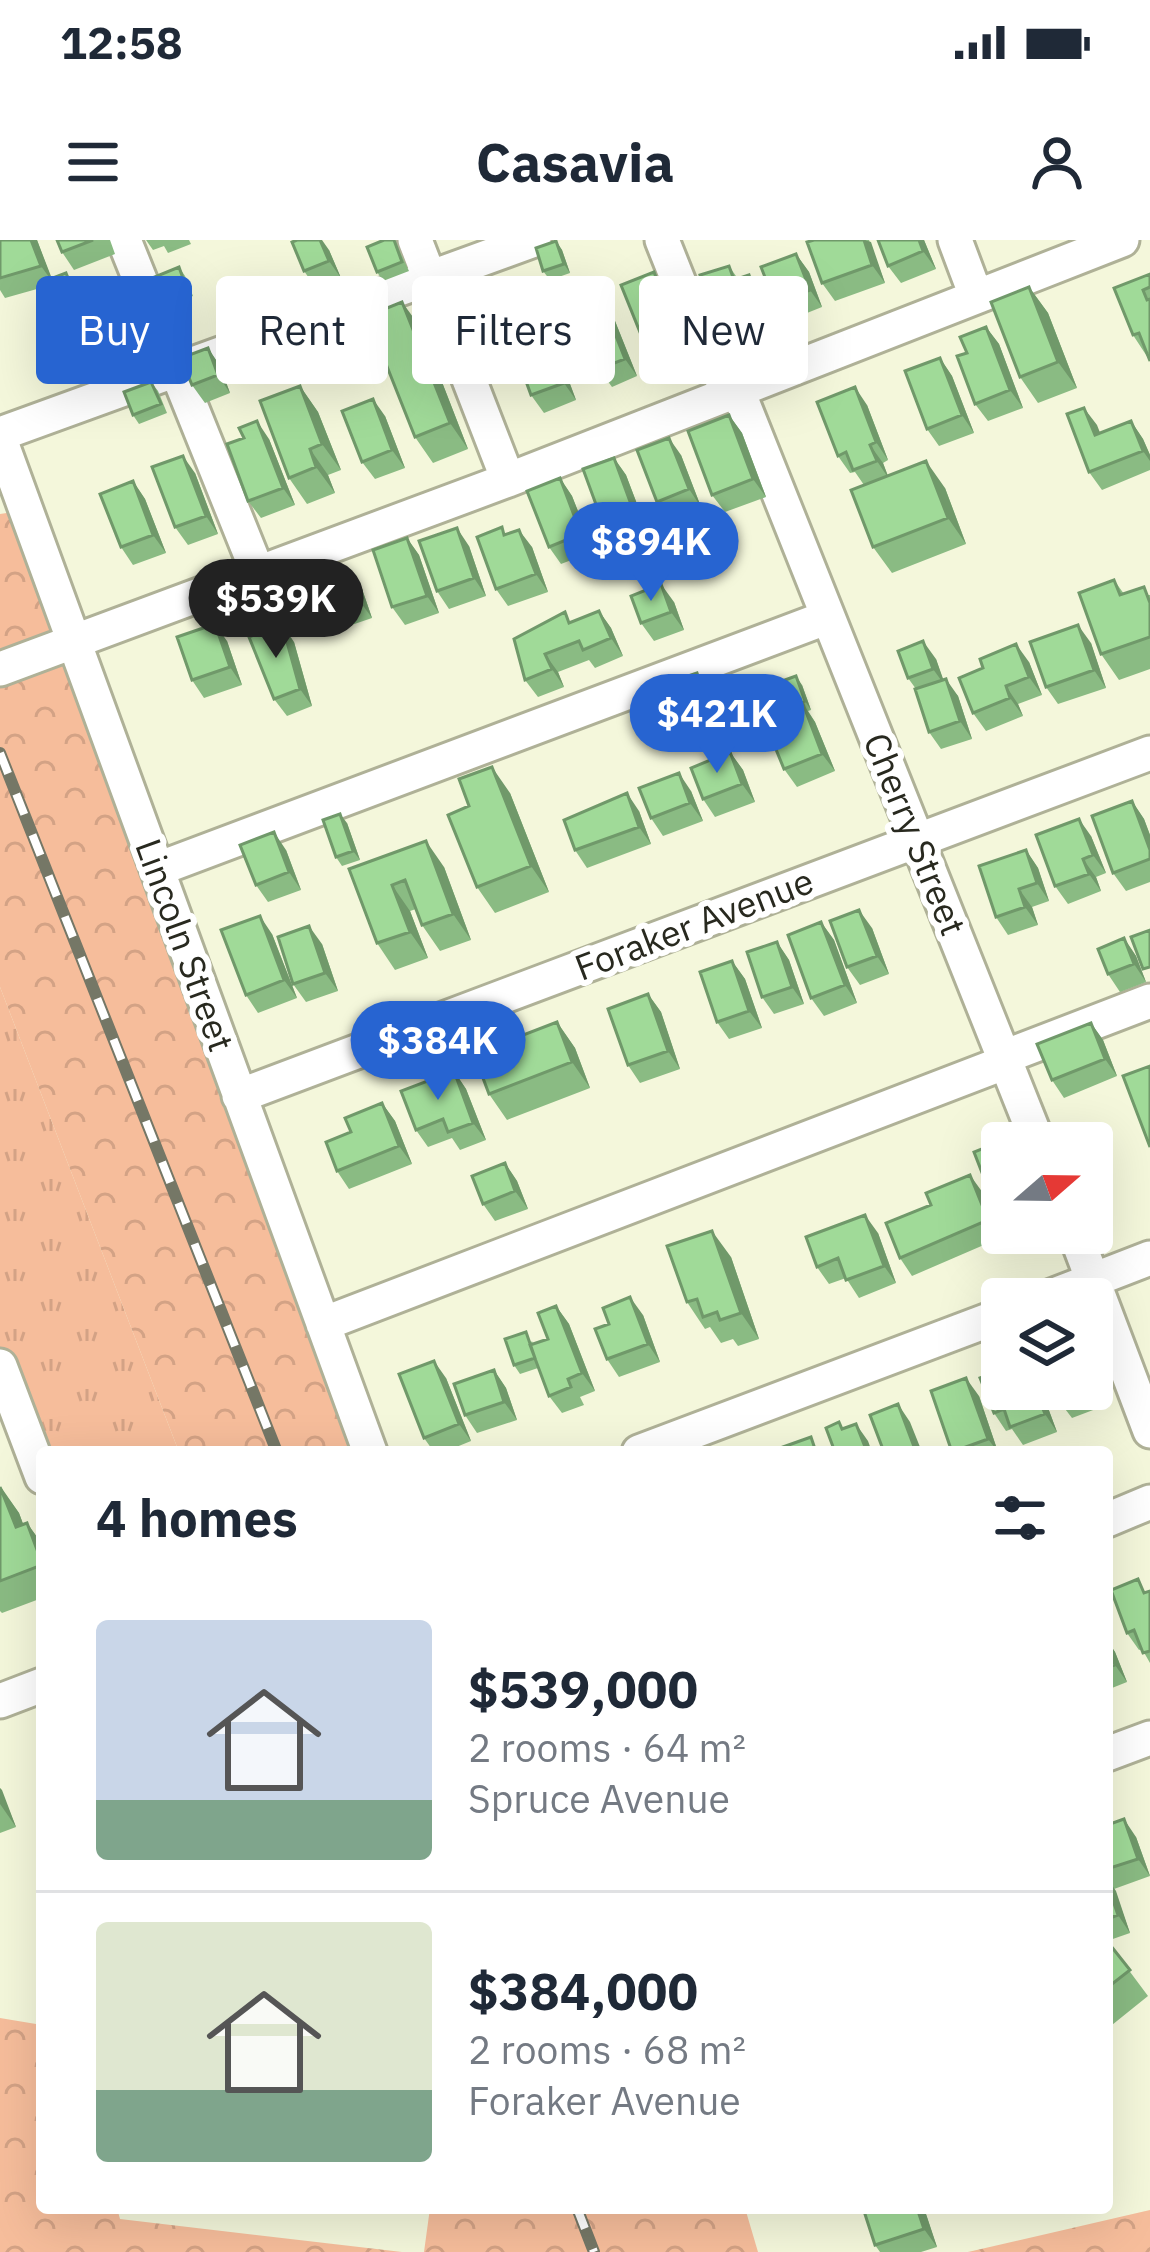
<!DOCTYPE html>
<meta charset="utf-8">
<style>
:root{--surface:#fff;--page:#f2f2f3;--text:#1f2937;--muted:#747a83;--line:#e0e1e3;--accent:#2764d1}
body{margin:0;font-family:"IBM Plex Sans",sans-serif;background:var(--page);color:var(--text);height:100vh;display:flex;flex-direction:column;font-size:45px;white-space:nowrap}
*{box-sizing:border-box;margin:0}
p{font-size:39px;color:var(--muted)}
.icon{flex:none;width:66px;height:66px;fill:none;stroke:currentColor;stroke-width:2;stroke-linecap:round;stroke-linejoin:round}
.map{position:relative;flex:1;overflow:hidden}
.drawer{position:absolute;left:36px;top:1206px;width:1077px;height:768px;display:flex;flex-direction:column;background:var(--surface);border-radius:12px;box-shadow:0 12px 48px #0002}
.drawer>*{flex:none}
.hud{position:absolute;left:36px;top:36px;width:1080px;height:108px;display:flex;gap:24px}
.needle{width:78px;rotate:70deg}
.buttons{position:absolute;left:981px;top:882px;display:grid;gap:24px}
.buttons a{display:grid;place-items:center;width:132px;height:132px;border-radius:12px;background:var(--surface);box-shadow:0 12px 48px #0002;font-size:60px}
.price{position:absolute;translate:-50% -102px;padding:0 27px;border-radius:42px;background:var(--accent);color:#fff;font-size:39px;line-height:78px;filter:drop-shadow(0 3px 6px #0008)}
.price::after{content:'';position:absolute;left:50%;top:72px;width:36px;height:27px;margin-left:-18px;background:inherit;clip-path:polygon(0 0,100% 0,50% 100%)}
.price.current{background:#222;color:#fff}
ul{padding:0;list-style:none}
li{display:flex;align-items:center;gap:36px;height:300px;padding:0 60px}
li+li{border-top:3px solid var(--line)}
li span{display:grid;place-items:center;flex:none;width:336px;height:240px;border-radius:12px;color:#555}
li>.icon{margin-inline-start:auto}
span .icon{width:144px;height:144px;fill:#fffc;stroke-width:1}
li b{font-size:51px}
h2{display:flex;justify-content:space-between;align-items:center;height:144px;padding:0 60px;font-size:51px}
.pill{padding:0 42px;border-radius:12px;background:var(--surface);box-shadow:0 12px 48px #0002;font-size:42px;line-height:108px}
.pill.current{background:var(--accent);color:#fff}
.status{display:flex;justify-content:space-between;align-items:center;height:84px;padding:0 60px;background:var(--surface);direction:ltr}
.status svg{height:33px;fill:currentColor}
header{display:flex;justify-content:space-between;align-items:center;height:156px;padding:0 60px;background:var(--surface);font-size:54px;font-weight:800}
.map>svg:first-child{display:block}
.grass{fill:url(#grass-tufts)}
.forest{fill:url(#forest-crowns)}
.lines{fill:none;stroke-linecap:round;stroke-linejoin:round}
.minor-casing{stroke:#afb197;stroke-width:39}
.minor{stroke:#fff;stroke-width:33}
.rail-casing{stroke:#757766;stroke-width:12}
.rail{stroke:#fff;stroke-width:8;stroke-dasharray:22;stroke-linecap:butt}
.wall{fill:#8abb83}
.shaded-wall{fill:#70996a}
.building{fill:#a0da98;stroke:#70996a;stroke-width:3}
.labels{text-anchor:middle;stroke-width:12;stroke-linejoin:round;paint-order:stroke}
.street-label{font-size:36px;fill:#28291f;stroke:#fff}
</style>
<div class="status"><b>12:58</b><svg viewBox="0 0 49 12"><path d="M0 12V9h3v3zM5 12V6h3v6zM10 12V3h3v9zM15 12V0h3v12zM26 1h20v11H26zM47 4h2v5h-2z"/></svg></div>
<header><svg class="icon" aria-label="menu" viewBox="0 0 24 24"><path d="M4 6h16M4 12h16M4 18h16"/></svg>Casavia<svg class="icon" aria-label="person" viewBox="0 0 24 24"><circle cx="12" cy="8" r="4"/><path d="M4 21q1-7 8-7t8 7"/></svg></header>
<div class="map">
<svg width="1150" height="2012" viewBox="0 0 1150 2012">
<defs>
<pattern id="grass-tufts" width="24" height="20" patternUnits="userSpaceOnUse" patternTransform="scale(3)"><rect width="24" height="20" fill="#f6bd9b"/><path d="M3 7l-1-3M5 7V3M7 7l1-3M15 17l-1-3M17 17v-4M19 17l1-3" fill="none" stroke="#d3a285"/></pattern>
<pattern id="forest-crowns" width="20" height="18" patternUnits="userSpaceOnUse" patternTransform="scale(3)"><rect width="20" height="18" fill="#f6bd9b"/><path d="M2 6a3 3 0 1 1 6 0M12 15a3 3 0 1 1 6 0" fill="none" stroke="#d3a285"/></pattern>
</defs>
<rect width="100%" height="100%" fill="#f4f7db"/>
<!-- grass -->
<path class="grass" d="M0 747 179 1212H42L0 1126Z"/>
<!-- forest -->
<path class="forest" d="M26 270 370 1212H179L0 747V274Z
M0 1778 42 1785V1968H117L120 1979 402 2012H0Z
M430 1968H745L758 2012H424Z
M1150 1970V2012H968Z"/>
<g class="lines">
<!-- minor casing -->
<g class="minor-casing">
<path id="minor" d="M124 0 258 333
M415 0 508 240
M662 0 713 128 738 151 1038 903
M955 0 976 56
M0 194 534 0
M0 199 370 1212
M0 429 508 240 1122 0
M158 629 828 377
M1004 817 1150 761
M239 856 1150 513
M1075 993 1150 1191
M1044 1059 1150 1018
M323 1084 1006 822
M0 1126 42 1237
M639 1212 1002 1075
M1107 1280 1150 1262
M0 1461 42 1445
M1107 1514 1150 1498"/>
</g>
<!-- minor -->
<use href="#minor" class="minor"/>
<!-- rail casing -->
<g class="rail-casing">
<path id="rail" d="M0 513 277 1212
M577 1968 594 2012"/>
</g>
<!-- rail -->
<use href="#rail" class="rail"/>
</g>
<!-- wall -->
<path class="wall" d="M0 0H37L51 38 66 33 72 41 82 67 58 76 52 67 44 47 5 58 0 50Z
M57 0H110L115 14 74 30 62 12Z
M146 0H189L191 4 168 13 164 6 153 10Z
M394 0 409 31 383 41 377 32Z
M814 0H869L885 43 835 61 822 43Z
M878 0H924L936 29 901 43 888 26Z
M556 1 562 10 570 33 550 40 543 31Z
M329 10 341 38 316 48 304 31Z
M796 14 809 32 822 67 787 81 775 63Z
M729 26 738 39 761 53 772 85 757 90 760 99 731 109 718 91Z
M179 27 185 36 193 56 166 66 160 57Z
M1150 34V121L1133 95 1114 48Z
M1029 47 1048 73 1077 148 1038 163 1020 137Z
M666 50 693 117 660 130 648 112Z
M548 64 560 94 552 96 576 160 544 173 531 155 524 95Z
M148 77 158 103 143 110 137 101Z
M615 81 637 136 612 147 599 129Z
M986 87 999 104 1023 168 988 181 975 164 967 113Z
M421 88 468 209 433 223 415 197Z
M365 89 376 116 350 127 337 109Z
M208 108 220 126 230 153 205 163 192 145Z
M940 118 952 136 974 193 939 206 927 189Z
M151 142 158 151 167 173 139 184 133 175Z
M300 146 318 172 341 230 328 235 335 253 307 264 289 238Z
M867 165 888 220 883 223 888 236 945 248 966 304 892 333 873 307 864 245 855 232 850 233 838 216Z
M1084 168 1100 193 1131 181 1143 199 1150 215V230L1102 250 1089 232Z
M729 175 742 193 766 257 725 272 712 255Z
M385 176 405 228 375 239 362 222Z
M269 199 295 265 261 278 248 261Z
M681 215 701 267 670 280 657 262Z
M614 218 626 235 645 285 616 295 625 323 601 330 595 321 592 312 561 324 549 307 560 238 572 256 587 295 608 289 601 278Z
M195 233 218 294 188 305 175 287Z
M133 241 145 259 166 313 133 325 121 307Z
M506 294 532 307 548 352 508 366 496 349Z
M407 298 419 315 439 373 405 385 392 367Z
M469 306 486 356 449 369 437 351Z
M350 331 362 349 372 378 331 392 318 374Z
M1114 340 1124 354 1150 355V429L1119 440 1101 414Z
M674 362 684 390 654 401 641 383Z
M599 371 611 388 623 416 595 428 589 420 558 432 564 447 538 457 525 440 572 382Z
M227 401 242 445 204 458 192 440Z
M294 402 312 466 287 476 274 459Z
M1091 403 1106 448 1058 464 1046 447Z
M936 419 943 440 958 456 972 499 941 509 929 492 916 449 908 438Z
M1029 422 1042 455 1018 464 1023 476 986 491 973 473Z
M697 433 709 450 719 479 684 490 672 473Z
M802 445 811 470 808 471 815 482 835 531 797 547 784 529 781 473 779 470Z
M730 512 743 530 755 562 715 577 703 559Z
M691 551 703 581 663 596 651 578Z
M510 553 549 652 495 673 477 647 469 566Z
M1132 561 1144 579 1150 595V642L1126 651 1113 633Z
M639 571 651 604 587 628 575 610Z
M347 583 360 620 342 626 336 617Z
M1091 596 1106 633 1096 637 1101 651 1068 664 1055 646Z
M286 610 301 650 268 662 256 645Z
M1026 610 1038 628 1049 661 1032 667 1038 685 1008 695 996 677Z
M444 627 471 700 440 711 422 685 416 669 410 671 428 718 395 730 377 703 349 629Z
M821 682 834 700 857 763 824 776 811 758Z
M872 688 889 734 860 745 847 727Z
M272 694 297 758 258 773 246 755Z
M1124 698 1136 716 1146 742 1120 752 1108 734Z
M777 702 789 720 804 764 774 774 762 757Z
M322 704 338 751 306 762 293 744Z
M732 721 745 739 762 788 729 799 717 782Z
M648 754 661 772 680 829 640 843 628 825Z
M557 782 575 808 590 848 507 880 489 854Z
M1091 783 1103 800 1117 836 1064 858 1052 840Z
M454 831 466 849 486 900 460 910 452 898 428 907 416 890Z
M382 863 395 881 412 924 349 949 337 931 351 892Z
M505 923 517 941 528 969 495 981 483 964Z
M983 953 1000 998 912 1036 900 1018 931 965Z
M878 993 896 1043 859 1058 846 1038 829 1044 817 1027Z
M1018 993H1036L1037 995 1023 1000Z
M731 1017 759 1099 738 1106 733 1099 721 1103 710 1087 705 1089 687 1062Z
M556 1066 569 1084 595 1151 580 1157 584 1165 562 1173 549 1156 538 1128 520 1134 514 1125 532 1101 533 1104 548 1099Z
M643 1075 660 1122 619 1137 607 1119Z
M1092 1122 1109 1164 1072 1178 1059 1161 1092 1149Z
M494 1130 506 1148 517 1180 477 1193 465 1175Z
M446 1138 471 1201 444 1212H434L424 1198Z
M1002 1149H1041L1057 1192 1023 1205 1012 1189 1006 1191 994 1173Z
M979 1156 998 1212H952Z
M0 1247 19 1273 23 1284 27 1283 42 1304V1358L2 1373 0 1371Z
M1150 1351V1423L1142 1409 1139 1410 1127 1393 1147 1352Z
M1107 1400 1115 1412 1127 1442 1107 1450Z
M0 1548 16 1587 0 1593Z
M1107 1585 1136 1597 1150 1636 1114 1649 1130 1693 1107 1701 1148 1756 1107 1789Z
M924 1968 937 2007 921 2012H880L875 2005Z"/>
<!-- shaded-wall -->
<path class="shaded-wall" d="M31 0H37L54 44 41 26Z
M320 0H322L329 10 341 38 329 21Z
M864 0 871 2 885 43 872 25Z
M919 0H924L936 29 923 11Z
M556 1 562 10 570 33 564 24Z
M796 14 809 32 822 67 810 50Z
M654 32 666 50 693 117 680 100Z
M66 33 72 41 82 67 76 58Z
M749 35 761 53 772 85 760 67Z
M536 46 548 64 560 94 547 76Z
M1029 47 1048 73 1077 148 1058 122Z
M402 62 421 88 468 209 450 183Z
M603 63 615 81 637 136 625 119Z
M141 68 148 77 158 103 152 94Z
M352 71 365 89 376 116 364 98Z
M744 72 757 90 760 99 747 81Z
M540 79 552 96 576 160 564 143Z
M986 87 999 104 1023 168 1010 150Z
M208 108 220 126 230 153 218 135Z
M940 118 952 136 974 193 962 175Z
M300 146 318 172 341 230 322 204Z
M855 147 867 165 888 220 876 202Z
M373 159 385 176 405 228 392 210Z
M1084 168 1097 185 1108 213 1095 195Z
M729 175 742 193 766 257 753 239Z
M257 181 269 199 295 265 283 248Z
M1131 181 1143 199 1150 215V221L1143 211Z
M669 198 681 215 701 267 689 249Z
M870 205 883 223 889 239 877 221Z
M310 209 328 235 335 253 316 227Z
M183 216 195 233 218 294 206 276Z
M614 218 626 235 645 285 632 267Z
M926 221 945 248 966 304 948 278Z
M560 238 572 256 594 311 581 294Z
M133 241 145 259 166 313 153 295Z
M457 288 469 306 486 356 474 338Z
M611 288 617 297 625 323 618 314Z
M519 290 532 307 548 352 536 334Z
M407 298 419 315 439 373 427 356Z
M350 331 362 349 372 378 359 360Z
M661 344 674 362 684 390 671 372Z
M599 371 611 388 623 416 611 398Z
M215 384 227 401 242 445 230 427Z
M282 384 294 402 312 466 300 449Z
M1078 385 1091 403 1106 448 1094 430Z
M923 401 936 419 946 447 933 429Z
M1016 404 1029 422 1042 455 1029 437Z
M545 414 558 432 564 447 552 429Z
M697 433 709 450 719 479 706 461Z
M796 436 802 445 811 470 805 461Z
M946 439 958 456 972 499 960 481Z
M1006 446 1018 464 1023 476 1010 458Z
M803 464 815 482 835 531 822 514Z
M730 512 743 530 755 562 742 544Z
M492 527 510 553 549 652 531 626Z
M679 533 691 551 703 581 690 563Z
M627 553 639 571 651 604 639 587Z
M1132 561 1144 579 1150 595V610Z
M340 574 347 583 360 620 353 611Z
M1079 579 1091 596 1106 633 1093 615Z
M274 592 286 610 301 650 289 632Z
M426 601 444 627 471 700 453 674Z
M1026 610 1038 628 1049 661 1037 643Z
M1083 619 1096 637 1101 651 1089 634Z
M392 645 410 671 428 718 410 692Z
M1019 649 1032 667 1038 685 1025 667Z
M859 670 872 688 889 734 877 716Z
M260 676 272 694 297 758 284 740Z
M821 682 834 700 857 763 845 745Z
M309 686 322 704 338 751 325 733Z
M1124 698 1136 716 1146 742 1134 724Z
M777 702 789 720 804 764 792 747Z
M732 721 745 739 762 788 749 771Z
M648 754 661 772 680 829 668 811Z
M557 782 575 808 590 848 572 822Z
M1091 783 1103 800 1117 836 1105 819Z
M454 831 466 849 486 900 473 883Z
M382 863 395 881 412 924 399 906Z
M505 923 517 941 528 969 515 951Z
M970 935 983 953 1000 998 988 980Z
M865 975 878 993 896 1043 884 1026Z
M712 991 731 1017 759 1099 741 1073Z
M630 1057 643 1075 660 1122 648 1104Z
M556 1066 569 1084 595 1151 582 1133Z
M434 1121 446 1138 471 1201 459 1184Z
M1092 1122 1109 1164 1096 1147 1092 1136Z
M494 1130 506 1148 517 1180 504 1162Z
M966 1138 979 1156 998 1212 988 1199Z
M1035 1149H1041L1057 1192 1045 1174Z
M898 1164 910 1182 922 1212H916Z
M856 1184 868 1201 872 1212H867Z
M1 1247 19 1273 34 1313 16 1287Z
M27 1283 42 1304V1323Z
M1107 1400 1115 1412 1127 1442 1115 1425Z
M0 1548 2 1550 16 1587 0 1564Z
M1124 1579 1136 1597 1150 1636 1138 1619Z
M1107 1638 1116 1651 1130 1693 1118 1675Z
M917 1968H924L937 2007 924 1989Z"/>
<!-- building -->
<path class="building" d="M0 0H31L41 26 0 38Z
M57 0H93L62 12Z
M297 0H320L329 21 304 31 292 2Z
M384 0H394L402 22 377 32 367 7Z
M814 0H864L872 25 822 43 807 2Z
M878 0H919L923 11 888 26Z
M556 1 564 24 543 31 536 8Z
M796 14 810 50 775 63 761 27Z
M729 26 734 40 749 35 760 67 744 72 747 81 718 91 700 35Z
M179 27 186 47 160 57 152 38Z
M654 32 680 100 648 112 621 45Z
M66 33 76 58 52 67 42 42Z
M1150 34V47L1143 50 1147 60 1150 59V121L1139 93 1133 95 1114 48Z
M536 46 547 76 540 79 564 143 531 155 511 100 524 95 510 56Z
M1029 47 1058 122 1020 137 991 62Z
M402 62 450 183 415 197 367 76Z
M603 63 625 119 599 129 577 73Z
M141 68 152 94 137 101 126 74Z
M352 71 364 98 337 109 326 82Z
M986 87 1010 150 975 164 957 116 967 113 960 97Z
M208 108 218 135 192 145 181 118Z
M940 118 962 175 927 189 905 131Z
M151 142 161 164 133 175 124 152Z
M300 146 322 204 310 209 316 227 289 238 260 161Z
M855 147 876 202 870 205 877 221 853 230 846 212 838 216 817 162Z
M373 159 392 210 362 222 342 171Z
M1084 168 1095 195 1131 181 1143 211 1089 232 1067 174Z
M729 175 753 239 712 255 688 191Z
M257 181 283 248 248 261 227 204 244 198 239 188Z
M669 198 689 249 657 262 637 210Z
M183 216 206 276 175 287 152 227Z
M614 218 632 267 601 278 583 229Z
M926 221 948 278 873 307 851 250Z
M560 238 581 294 549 307 527 251Z
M133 241 153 295 121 307 100 254Z
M502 287 504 295 519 290 536 334 496 349 477 297Z
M457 288 474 338 437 351 419 301Z
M611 288 618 314 595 321 587 295Z
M407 298 427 356 392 367 373 310Z
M350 331 359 360 318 374 308 345Z
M1114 340 1120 355 1144 347 1150 363V397L1101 414 1079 353Z
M661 344 671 372 641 383 631 356Z
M599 371 611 398 583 410 579 401 545 414 552 429 525 440 514 399 565 372 569 383Z
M215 384 230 427 192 440 177 397Z
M282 384 300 449 274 459 249 397Z
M1078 385 1094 430 1046 447 1030 402Z
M923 401 933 429 908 438 898 411Z
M1016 404 1029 437 1006 446 1010 458 973 473 959 438 983 428 980 419Z
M697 433 706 461 672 473 662 445Z
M796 436 805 461 779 470 771 445Z
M946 439 960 481 929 492 915 449Z
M803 464 822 514 784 529 764 480Z
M730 512 742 544 703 559 691 528Z
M492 527 531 626 477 647 448 575 469 566 459 539Z
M679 533 690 563 651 578 639 548Z
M627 553 639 587 575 610 564 580Z
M1132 561 1150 610V619L1113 633 1092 576Z
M340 574 353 611 336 617 323 580Z
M1079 579 1093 615 1083 619 1089 634 1055 646 1036 595Z
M274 592 289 632 256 645 240 605Z
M426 601 453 674 422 685 405 640 392 645 410 692 377 703 349 629Z
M1026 610 1037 643 1019 649 1025 667 996 677 979 626Z
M859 670 877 716 847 727 830 681Z
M260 676 284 740 246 755 221 690Z
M821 682 845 745 811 758 788 695Z
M309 686 325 733 293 744 278 697Z
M1150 690V727L1143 729 1131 697Z
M1124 698 1134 724 1108 734 1098 709Z
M777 702 792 747 762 757 747 712Z
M732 721 749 771 717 782 700 732Z
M648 754 668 811 628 825 608 769Z
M557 782 572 822 489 854 474 814Z
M1091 783 1105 819 1052 840 1037 804Z
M1150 826V907L1123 836Z
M454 831 473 883 448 892 443 879 416 890 401 851Z
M382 863 399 906 337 931 326 902 351 892 345 878Z
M1007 899 1009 903H1002V972L998 974 974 912Z
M505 923 515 951 483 964 472 936Z
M970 935 988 980 900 1018 886 983 931 965 926 953Z
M865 975 884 1026 846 1040 838 1018 817 1027 806 997Z
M712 991 741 1073 720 1080 717 1072 703 1077 697 1059 687 1062 667 1006Z
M630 1057 648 1104 607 1119 595 1089 609 1084 603 1068Z
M556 1066 582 1133 568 1139 571 1147 549 1156 530 1105 548 1099 538 1073Z
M526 1092 535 1118 514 1125 505 1099Z
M434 1121 459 1184 424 1198 399 1134Z
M1002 1122V1149H1035L1045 1174 1010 1187 1004 1169 994 1173 980 1138 997 1132 994 1125Z
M494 1130 504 1162 465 1175 454 1144Z
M966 1138 988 1199 952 1212 931 1151Z
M1055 1149H1090L1059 1161Z
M898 1164 916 1212H884L870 1175Z
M839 1182 842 1189 856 1184 867 1212H835L826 1188Z
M811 1197 816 1212H785L783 1207Z
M0 1247 16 1287 27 1283 42 1323V1325L0 1341Z
M1138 1339 1144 1353 1150 1351V1411L1143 1413 1134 1390 1127 1393 1111 1350Z
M1107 1405 1115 1425 1107 1428Z
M1124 1579 1138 1619 1107 1629V1585Z
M1107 1643 1118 1675 1107 1679Z
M1107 1701 1130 1730 1107 1748Z
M863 1968H917L924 1989 875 2005Z"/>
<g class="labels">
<!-- street labels -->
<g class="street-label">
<text transform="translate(915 594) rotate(68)" y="13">Cherry Street</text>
<text transform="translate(694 684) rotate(-21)" y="13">Foraker Avenue</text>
<text transform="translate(185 705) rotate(70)" y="13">Lincoln Street</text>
</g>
</g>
</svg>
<div class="buttons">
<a><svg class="needle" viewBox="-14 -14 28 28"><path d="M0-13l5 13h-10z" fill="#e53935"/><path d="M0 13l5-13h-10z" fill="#747a83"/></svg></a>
<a><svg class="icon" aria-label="layers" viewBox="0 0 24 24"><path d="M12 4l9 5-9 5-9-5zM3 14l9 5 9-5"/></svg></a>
</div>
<b class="price" style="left:651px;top:364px">$894K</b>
<b class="price current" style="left:276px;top:421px">$539K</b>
<b class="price" style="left:717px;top:536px">$421K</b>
<b class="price" style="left:438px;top:863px">$384K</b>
<div class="hud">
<a class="pill current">Buy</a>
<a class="pill">Rent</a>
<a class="pill">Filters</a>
<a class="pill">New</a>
</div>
<section class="drawer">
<h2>4 homes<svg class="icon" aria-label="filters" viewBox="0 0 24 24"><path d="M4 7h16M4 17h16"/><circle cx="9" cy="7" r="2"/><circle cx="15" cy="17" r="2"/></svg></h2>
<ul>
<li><span style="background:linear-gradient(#c9d6e8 75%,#7fa58c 0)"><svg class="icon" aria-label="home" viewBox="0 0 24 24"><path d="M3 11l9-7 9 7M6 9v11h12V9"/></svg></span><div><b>$539,000</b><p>2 rooms · 64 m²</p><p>Spruce Avenue</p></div></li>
<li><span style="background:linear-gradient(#dfe7d0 70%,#7fa58c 0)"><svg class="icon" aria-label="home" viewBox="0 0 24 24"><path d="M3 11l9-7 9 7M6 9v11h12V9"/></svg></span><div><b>$384,000</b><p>2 rooms · 68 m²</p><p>Foraker Avenue</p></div></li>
</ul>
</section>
</div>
